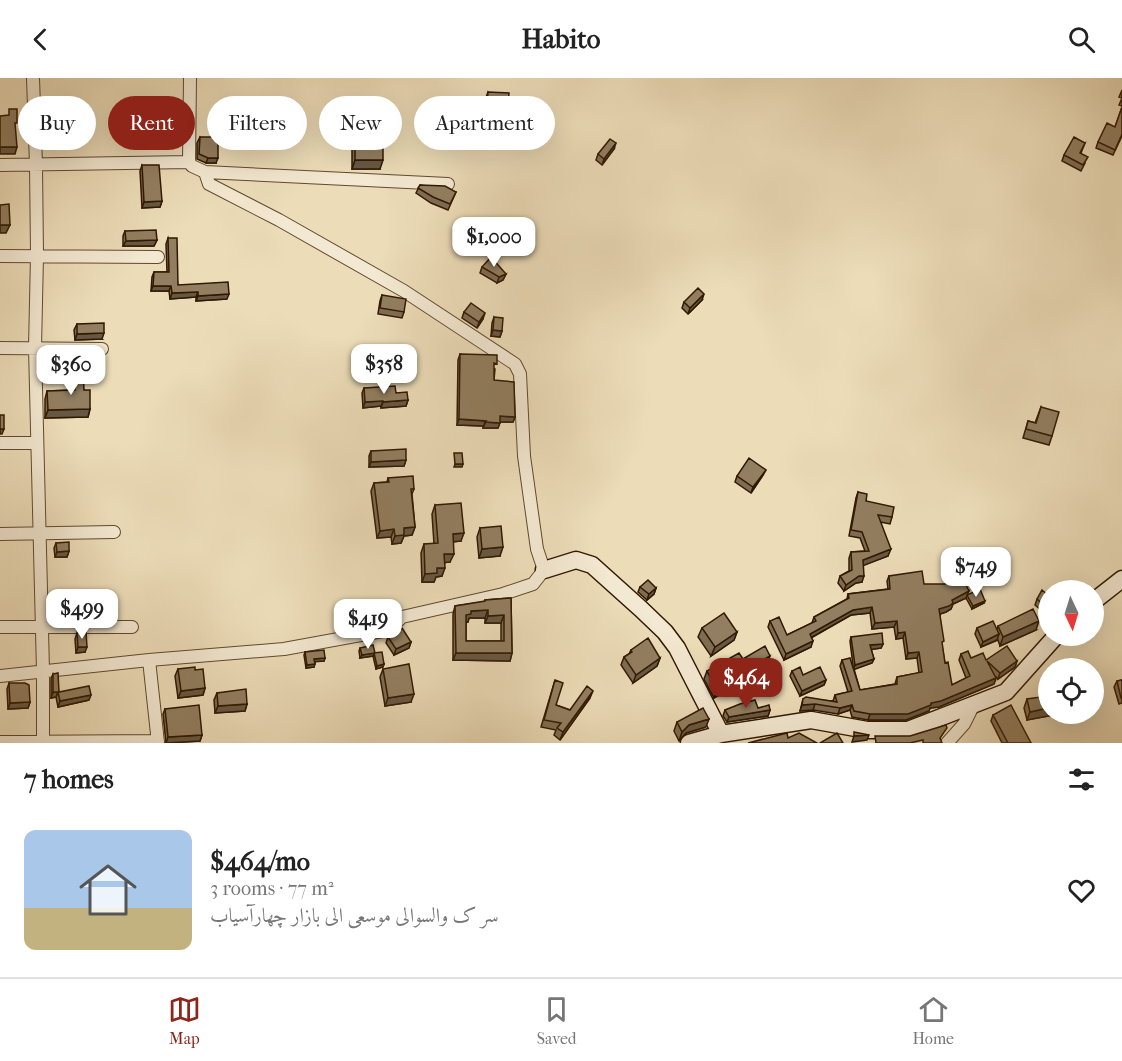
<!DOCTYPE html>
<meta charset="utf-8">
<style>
:root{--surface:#fff;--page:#f2f2f2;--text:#222;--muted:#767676;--line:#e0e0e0;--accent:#8f2418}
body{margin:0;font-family:"IM FELL French Canon",Amiri,serif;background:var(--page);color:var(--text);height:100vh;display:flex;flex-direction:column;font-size:22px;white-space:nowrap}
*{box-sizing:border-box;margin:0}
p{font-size:20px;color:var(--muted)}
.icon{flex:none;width:33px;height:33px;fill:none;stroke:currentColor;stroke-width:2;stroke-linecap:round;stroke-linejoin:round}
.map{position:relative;height:665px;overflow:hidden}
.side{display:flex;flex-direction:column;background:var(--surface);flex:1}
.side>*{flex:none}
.top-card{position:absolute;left:18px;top:18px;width:600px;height:54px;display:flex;gap:12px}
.needle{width:39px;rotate:176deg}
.buttons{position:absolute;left:1038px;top:502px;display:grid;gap:12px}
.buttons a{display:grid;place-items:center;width:66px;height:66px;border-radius:50%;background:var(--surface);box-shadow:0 6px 24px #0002;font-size:30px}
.price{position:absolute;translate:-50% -51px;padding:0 14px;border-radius:12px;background:#fff;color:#222;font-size:20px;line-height:39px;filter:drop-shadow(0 2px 3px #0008)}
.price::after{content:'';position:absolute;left:50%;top:36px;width:18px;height:14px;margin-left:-9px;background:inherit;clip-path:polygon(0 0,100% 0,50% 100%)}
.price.current{background:var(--accent);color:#fff}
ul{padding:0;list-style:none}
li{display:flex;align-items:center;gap:18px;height:150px;padding:0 24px}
li span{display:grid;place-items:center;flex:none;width:168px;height:120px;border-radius:12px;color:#555}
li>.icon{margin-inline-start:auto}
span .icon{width:72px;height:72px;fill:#fffc;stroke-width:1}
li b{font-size:26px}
h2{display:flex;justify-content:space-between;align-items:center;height:72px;padding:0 24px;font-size:26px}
.tag{padding:0 21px;border-radius:27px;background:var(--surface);box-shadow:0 6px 24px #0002;font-size:21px;line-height:54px}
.tag.current{background:var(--accent);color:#fff}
header{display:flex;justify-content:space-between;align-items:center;height:78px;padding:0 24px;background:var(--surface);font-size:27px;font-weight:700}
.tabs{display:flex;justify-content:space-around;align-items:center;height:84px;border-top:2px solid var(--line);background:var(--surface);font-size:16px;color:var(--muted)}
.tabs a{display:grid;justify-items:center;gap:3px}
.tabs .current{color:var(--accent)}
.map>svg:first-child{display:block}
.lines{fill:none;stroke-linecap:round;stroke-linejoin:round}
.street-casing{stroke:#604a2e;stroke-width:14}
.secondary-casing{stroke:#311900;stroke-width:19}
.street{stroke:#f3e8d1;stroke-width:12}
.secondary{stroke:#f3e8d1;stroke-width:16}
.wall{fill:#7e6c53;stroke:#311900;stroke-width:1.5;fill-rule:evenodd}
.shaded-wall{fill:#665843;stroke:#311900;stroke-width:1.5}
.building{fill:#927e60;stroke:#311900;stroke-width:1.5;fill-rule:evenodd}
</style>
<header><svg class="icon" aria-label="back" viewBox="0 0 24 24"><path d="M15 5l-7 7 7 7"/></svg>Habito<svg class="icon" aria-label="search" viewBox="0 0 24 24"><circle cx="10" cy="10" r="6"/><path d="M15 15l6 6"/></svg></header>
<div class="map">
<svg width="1122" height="665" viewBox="0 0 1122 665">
<rect width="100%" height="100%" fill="#ecdcb8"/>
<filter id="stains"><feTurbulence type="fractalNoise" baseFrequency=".00333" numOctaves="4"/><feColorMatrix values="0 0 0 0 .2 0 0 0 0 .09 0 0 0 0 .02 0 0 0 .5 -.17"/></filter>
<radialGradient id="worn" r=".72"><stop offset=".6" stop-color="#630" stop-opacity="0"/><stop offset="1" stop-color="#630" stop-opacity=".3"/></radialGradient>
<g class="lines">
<!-- street casing -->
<g class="street-casing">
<path id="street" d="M33 0 36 87 37 177 35 270 43 593V665
M189 84 190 0
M0 87 189 84 192 88 205 94 448 106
M0 178 158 179
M0 270 102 271
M0 365H37
M0 456 114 454
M0 549H132
M149 582 158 665
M0 598 149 582 284 571 388 552 402 539 503 516 533 506 544 492 537 471 524 378 520 296 515 286 404 213 279 142 209 106 205 94
M0 664 158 663
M947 665 964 646 974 626"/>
</g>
<!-- secondary casing -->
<g class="secondary-casing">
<path id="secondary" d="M544 492 576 482 592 487 641 531 665 554 677 570 721 656 811 642 867 652H908L1006 614 1056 558
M1094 523 1122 501
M689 665 721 656"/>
</g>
<!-- street -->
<use href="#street" class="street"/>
<!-- secondary -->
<use href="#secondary" class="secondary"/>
</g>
<!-- wall -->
<path class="wall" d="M1122 12V28L1119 27 1122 20 1119 19Z
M488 14 507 40 504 48 483 47 485 22Z
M1122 29V58L1113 77 1096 70 1098 64 1115 49Z
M355 57 380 91H352V65Z
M200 59 216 85H206L197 81V65Z
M1085 65 1081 75 1085 85 1081 93 1062 83 1064 77Z
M614 71 602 87 596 82 598 76Z
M142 87 162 123 160 129 142 130 140 93Z
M420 107 456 114 448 132 431 125 416 115Z
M125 153 157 162 154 168H123V158Z
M168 160 178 207 227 221 196 223V219L170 221 169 213H151L152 199 154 194H167L166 166Z
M482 189 506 196 503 202 497 205 480 195Z
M382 217 404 234 402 240 378 236 380 223Z
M702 222 688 236 682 230 684 224Z
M464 234 483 241 477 250 462 240Z
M494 239 502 253 500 259 491 258 492 245Z
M77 246 102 261 75 262 74 252Z
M386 274 406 296 404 302 386 303 384 280Z
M460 276 495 291 494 302 515 339 513 344H500L498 350H483L484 348 457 347 458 282Z
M74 290 84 312 90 331 88 339 45 340V321L47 313 71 312V298Z
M364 310 396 315 408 322 406 328 381 330V328L363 330 362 315Z
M1041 329 1052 358 1049 367 1023 360 1028 343 1035 345Z
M371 373 406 382 404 388 369 389V378Z
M763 397 751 415 735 404 737 398Z
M388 400 414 411 412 416 415 449 412 457 404 458 401 465 392 466 391 459 377 460 371 413 374 405 387 404Z
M858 414 866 423 892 439 890 446 880 444 888 478 863 487 862 504 856 505 844 513 838 505 840 498 849 493V480L851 474 865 473 860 460 849 458 856 420Z
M435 427 461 463 453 464 450 484H445L442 498 436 499 434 504H422L421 475 424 466H434L432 436Z
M480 450 500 478 479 480 477 459Z
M56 465 69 473 67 479H55L54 470Z
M889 498 968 517 984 525 972 531 966 520 953 526 951 531 946 534 940 536 942 568 945 585 952 607 966 600 959 582 961 576 971 580 986 582 1017 583 1015 589 998 601 995 598 996 600 994 606 939 629 930 630 929 633 906 642H868L852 639 850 632 838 636 813 632 800 633 803 621 833 623 835 617 848 614 840 588 842 582 853 588 850 563 851 559 883 566 881 570 871 571 874 581 872 585 854 591 860 612 895 606 897 599 919 595 917 580 906 581 903 560 896 561 894 549 872 551 870 535 851 537 811 560V569L784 582 768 549 770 543 787 557 812 545 814 539 847 521 848 516 888 511 887 503Z
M640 509 656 510 654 516 647 522 638 514Z
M1048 517V538L1035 527 1037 521Z
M511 520 512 575 510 583 453 582V536L455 528 484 524 485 522ZM469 540H485V545H501V563H466V544H468Z
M998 548 1036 552 1000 568 998 562 981 569 975 556 977 550 997 552Z
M702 550 737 554 734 562 711 578 698 559Z
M77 555 85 574 76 575 75 561Z
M388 559 411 564 409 570 394 577 386 565Z
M360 570 375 575 384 586 383 589 376 591 373 578 360 580 359 573Z
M631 572 660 580 657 588 633 605 621 587 624 579 629 576Z
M305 574 325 580 324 583H315L314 589 306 590 304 577Z
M743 581 767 586 748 597 747 602 714 620 704 601 707 593Z
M178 591 205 610 203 617 178 620 175 598Z
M383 591 411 624 385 628 380 599Z
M792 593 803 597 826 602 824 607 800 618 790 598Z
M53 596 59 614 89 622 58 629 56 619 51 620V601Z
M555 602 556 627 570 632 590 620 560 662 554 657 556 652 541 649Z
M1122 602V625L1119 626 1114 609 1117 603Z
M9 605 30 624 28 630 8 631 7 611Z
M217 615 247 626 245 633 215 635 214 622Z
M1027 621 1054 637 1027 642 1024 630Z
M758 630 770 632 768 638 727 644 723 638 725 632Z
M165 631 202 657 200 663 166 665 163 636Z
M993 637 1031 665H1002L991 643Z
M677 644 706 649 686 655 679 663 674 653Z"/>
<!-- shaded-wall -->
<path class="shaded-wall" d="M486 38 507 40 504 48 483 47Z
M616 65 614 71 602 87 604 81Z
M0 69H17L15 76H0Z
M208 80H218L216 85H206Z
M355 82H383L380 91H352Z
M162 123 160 129 142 130 144 124Z
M0 147H10L6 155H0Z
M157 162 154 168H123L126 163Z
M506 196 503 202 497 205 499 199Z
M153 208H171L169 213H151Z
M198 214 196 219 170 221 172 215Z
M229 216 227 221 196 223 198 218Z
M704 216 702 222 688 236 690 230Z
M485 235 483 241 477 250 479 244Z
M493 252 502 253 500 259 491 258Z
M104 255 102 261 75 262 77 256Z
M406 296 404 302 386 303 388 298Z
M408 322 406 328 381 330 383 324Z
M383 323 381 328 363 330 365 324Z
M90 331 88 339 45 340 48 332Z
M500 338 515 339 513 344H498Z
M459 341 486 343 484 348 457 347Z
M485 344 500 345 498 350H483Z
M0 351H4L2 356H0Z
M406 382 404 388 369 389 371 384Z
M455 386H463L462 389H454Z
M766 392 763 397 751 415 753 409Z
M415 449 412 457 404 458 401 465 392 466 395 458 404 450Z
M394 451 391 459 377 460 380 453Z
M464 455 461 463 450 464 453 456Z
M503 469 500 478 479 480 482 471Z
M891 471 888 478 860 489 863 482Z
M69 473 67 479H55L57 474Z
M444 476H454L450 484 441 485Z
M437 490H445L442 498 436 499 434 504H422L425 496Z
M859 498H864L862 504 856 505 844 513 846 507Z
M656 510 654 516 647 522 649 516Z
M969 513 966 520 953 526 951 531 946 534 937 537 939 531 952 522Z
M985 523 984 525 972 531 973 528Z
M872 529 870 535 851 537 807 562 810 556 853 532Z
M488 532 485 540H469L468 544H464L466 537 471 533Z
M504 537 501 545H485L488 538Z
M897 543 894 549 872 551 875 545Z
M1039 543 1036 552 1000 568 1003 559Z
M737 554 734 562 711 578 715 569Z
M905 554 903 560 896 561 898 555Z
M999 556 997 562 981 569 983 564Z
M813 563 811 569 784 582 786 576Z
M411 564 409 570 394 577 396 571Z
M883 566 881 570 868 572 870 567Z
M78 569H87L85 574 76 575Z
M919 574 917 580 906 581 908 575Z
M374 575 373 578 360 580 362 577Z
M456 575H512L510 583 453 582Z
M770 578 767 586 748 597 747 602 714 620 717 612 748 591Z
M325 580 324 583 313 584 314 581Z
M660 580 657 588 633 605 636 597Z
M874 581 872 585 853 592 855 587Z
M1017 583 1015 589 998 601 1000 595Z
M315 586 314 589 306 590 307 587Z
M384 586 383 589 376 591 377 588Z
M996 600 994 606 939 629 930 630 929 633 906 642H868L870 636 931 625Z
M826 602 824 607 800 618 802 613Z
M205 610 203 617 178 620 181 613Z
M593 613 590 620 560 662 563 654Z
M53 614H58L56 619 51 620Z
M414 616 411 624 385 628 388 620Z
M91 617 89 622 58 629 60 623Z
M30 624 28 630 8 631 10 625Z
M247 626 245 633 215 635 218 628Z
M815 626 813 632 800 633 802 627Z
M852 627 850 632 838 636 840 630Z
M1048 630V636H1054V637L1027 642 1030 634Z
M770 632 768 638 727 644 729 639Z
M709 641 706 649 686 655 679 663 682 654 689 647Z
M202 657 200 663 166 665 168 659Z
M869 657 867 662 852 664 854 658Z"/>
<!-- building -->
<path class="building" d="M488 14 509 15 507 40 486 38Z
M1122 29V56L1115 72 1098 64 1107 45 1115 49Z
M9 31H17V45H15L17 69H0V38L9 37Z
M355 57H379L380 66H383V82H355Z
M200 59H218V80H208L199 76Z
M1074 59 1085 65 1080 75 1088 79 1083 87 1064 77Z
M610 61 616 65 604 81 598 76Z
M142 87H159L162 123 144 124Z
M420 107 445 108 456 114 450 126 433 119 418 110Z
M9 126 10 147H0V127Z
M156 152 157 162 126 163 125 153Z
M168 160H177L178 207 228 204 229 216 198 218V214L172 215 171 208H153L154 194H169Z
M491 179 506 196 499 199 482 189Z
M698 210 704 216 690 230 684 224Z
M382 217 406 221 404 234 380 230Z
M471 225 485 235 479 244 464 234Z
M494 239 503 240 502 253 493 252Z
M104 245V255L77 256V246Z
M404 273 406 296 388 298 386 274Z
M460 276 497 277V286L494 285V302L514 304 515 339 500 338V345L485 344 486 343 459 341Z
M74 290H83L84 312H90V331L48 332 47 313 75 312Z
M395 308 396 315 407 314 408 322 383 324V323L365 324 364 310Z
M1041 329 1059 334 1052 358 1026 351 1028 343 1036 345Z
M0 337H4V351H0Z
M406 371V382L371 384V373Z
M454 375H462L463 386H455Z
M749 380 766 392 753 409 737 398Z
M413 398 414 411H411L415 449 404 450V457L395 458 394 451 380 453 374 405 389 404 388 400Z
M858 414 867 416 866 423 894 429 892 439 878 437 891 471 863 482 864 498H859L846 507 840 498 852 492 851 474 869 473 862 454 851 452Z
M461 425 464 455 453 456 454 476H444L445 490H437V495L425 496 424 466 438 465 435 427Z
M501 448 503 469 482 471 480 450Z
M69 464V473L57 474 56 465Z
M922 493 924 506H945L961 497 969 513 952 522 953 525 949 528 939 531 944 563 942 564 945 585 948 584 952 607 970 598 961 576 968 573 971 580 983 575 986 582 1007 568 1017 583 1000 595 987 583 996 600 941 623 931 625V627L908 636H870L854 633 852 627 840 630 815 626 802 627 803 621 806 619 837 624 835 617 852 613 842 582 850 580 860 612 897 606V599L922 594 919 574 908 575 905 554 898 555 897 543 875 545 872 529 853 532 810 556 813 563 786 576 770 543 779 539 787 557 816 543 814 539 849 520 848 516 890 511 889 498Z
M648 502 656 510 649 516 640 509Z
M980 511 985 523 973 528 967 517Z
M1042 512 1048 517V530L1037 521Z
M511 520 512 575H456L455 528 485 523V522ZM488 532V538L504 537V563H466V537L471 536V533Z
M1033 531 1039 543 1003 559 998 548Z
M724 535 737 554 715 569 702 550Z
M993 543 999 556 983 564 977 550Z
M402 550 411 564 396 571 388 559Z
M86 554 87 569H78L77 555Z
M882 555 883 566 870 567 874 581 855 587 851 559Z
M648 560 660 580 636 597 624 579 632 574 631 572Z
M373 567 375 575 362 577 360 570Z
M765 568 770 578 748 591 750 594 717 612 707 593 739 575 743 581Z
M324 572 325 580 314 581 315 586 307 587 305 574Z
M382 574 384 586 377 588 374 575Z
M409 586 414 616 388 620 383 591Z
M195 589V592L203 591 205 610 181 613 178 591Z
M800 589 803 597 820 589 826 602 802 613 792 593Z
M58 595 59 614 89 608 91 617 60 623 58 614H53V596Z
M555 602 563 605 556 627 570 632 587 608 593 613 563 654 557 650 561 645 544 642Z
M1122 602V620H1121L1117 603Z
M9 605H25L29 607 30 624 10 625Z
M246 611 247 626 218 628 217 615Z
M1048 618V630L1030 634 1027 621Z
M755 622 758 630 769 627 770 632 729 639 725 632 740 626Z
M199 627 202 657 168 659 165 631Z
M1011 627 1031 665H1008L993 637Z
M703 630 709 641 689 647 682 654 677 644Z
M946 647 947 650 940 660 942 665H923V662L910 665H876L875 658H910Z
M854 654 869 657 854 658Z
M787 655 788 660 799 655 817 665H748Z
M837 655 843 665H820Z"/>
<rect width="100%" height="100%" filter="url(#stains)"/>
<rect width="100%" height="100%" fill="url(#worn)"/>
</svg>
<div class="buttons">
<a><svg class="needle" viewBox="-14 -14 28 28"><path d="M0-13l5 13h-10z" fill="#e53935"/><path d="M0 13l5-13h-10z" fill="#767676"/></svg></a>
<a><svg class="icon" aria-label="locate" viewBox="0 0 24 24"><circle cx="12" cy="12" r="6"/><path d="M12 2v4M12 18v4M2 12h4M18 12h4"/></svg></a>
</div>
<b class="price" style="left:494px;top:190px">$1,000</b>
<b class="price" style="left:384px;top:317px">$358</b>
<b class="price" style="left:71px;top:318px">$360</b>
<b class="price" style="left:976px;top:520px">$749</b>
<b class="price" style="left:82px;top:562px">$499</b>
<b class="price" style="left:368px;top:572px">$419</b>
<b class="price current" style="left:746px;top:631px">$464</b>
<div class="top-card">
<a class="tag">Buy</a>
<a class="tag current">Rent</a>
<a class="tag">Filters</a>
<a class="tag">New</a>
<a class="tag">Apartment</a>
</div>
</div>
<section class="side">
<h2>7 homes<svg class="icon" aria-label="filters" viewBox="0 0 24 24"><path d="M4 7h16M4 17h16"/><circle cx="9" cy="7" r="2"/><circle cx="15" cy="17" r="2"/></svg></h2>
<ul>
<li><span style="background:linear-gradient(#a9c7e8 65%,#c2b280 0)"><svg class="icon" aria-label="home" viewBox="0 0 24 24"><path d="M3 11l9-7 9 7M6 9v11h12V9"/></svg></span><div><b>$464/mo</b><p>3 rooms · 77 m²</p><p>سر ک والسوالی موسعی الی بازار چهارآسیاب</p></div><svg class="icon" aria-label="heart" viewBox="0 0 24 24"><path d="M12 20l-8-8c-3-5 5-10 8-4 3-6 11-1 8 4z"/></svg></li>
</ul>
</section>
<nav class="tabs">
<a class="current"><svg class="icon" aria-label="map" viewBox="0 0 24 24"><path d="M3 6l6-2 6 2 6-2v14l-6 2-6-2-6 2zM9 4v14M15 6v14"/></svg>Map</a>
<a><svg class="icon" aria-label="saved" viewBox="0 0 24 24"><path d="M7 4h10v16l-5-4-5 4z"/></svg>Saved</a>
<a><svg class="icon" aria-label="home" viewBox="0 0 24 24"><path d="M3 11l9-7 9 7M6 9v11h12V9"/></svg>Home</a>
</nav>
